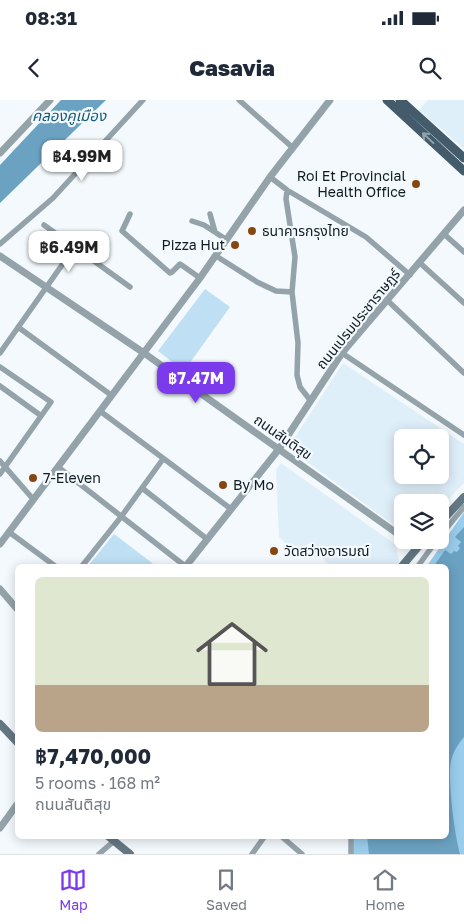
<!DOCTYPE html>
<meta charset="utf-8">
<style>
:root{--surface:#fff;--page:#f2f2f3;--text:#1f2937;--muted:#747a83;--line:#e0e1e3;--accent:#7c3aed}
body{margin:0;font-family:"Golos Text","Noto Sans Thai",sans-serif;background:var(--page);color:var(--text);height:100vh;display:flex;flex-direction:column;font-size:19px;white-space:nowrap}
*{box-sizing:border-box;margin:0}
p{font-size:16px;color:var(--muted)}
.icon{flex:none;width:28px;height:28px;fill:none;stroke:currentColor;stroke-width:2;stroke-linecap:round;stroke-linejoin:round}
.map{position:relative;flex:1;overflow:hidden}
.sheet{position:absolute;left:15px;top:464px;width:434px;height:275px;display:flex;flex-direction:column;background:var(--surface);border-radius:8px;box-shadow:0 2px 12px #0003}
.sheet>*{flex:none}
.controls{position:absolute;left:394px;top:329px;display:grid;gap:10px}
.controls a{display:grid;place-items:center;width:55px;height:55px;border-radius:8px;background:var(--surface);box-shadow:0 2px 12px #0003;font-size:25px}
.price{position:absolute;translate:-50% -42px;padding:0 11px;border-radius:10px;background:#fff;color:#222;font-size:16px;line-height:32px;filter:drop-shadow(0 1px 2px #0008)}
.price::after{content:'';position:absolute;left:50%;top:30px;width:15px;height:11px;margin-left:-8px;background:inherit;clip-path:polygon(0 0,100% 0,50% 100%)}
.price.on{background:var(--accent);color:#fff}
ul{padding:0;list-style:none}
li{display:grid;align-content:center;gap:10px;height:265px;padding:0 20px}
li+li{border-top:1px solid var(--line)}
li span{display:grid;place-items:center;height:155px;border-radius:8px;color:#555}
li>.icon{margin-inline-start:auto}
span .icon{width:90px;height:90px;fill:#fffc;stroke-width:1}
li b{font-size:21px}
.status{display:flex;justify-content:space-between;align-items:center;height:35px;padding:0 25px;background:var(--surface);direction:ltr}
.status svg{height:14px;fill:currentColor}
header{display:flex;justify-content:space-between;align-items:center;height:65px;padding:0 20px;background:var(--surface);font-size:22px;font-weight:800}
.tabs{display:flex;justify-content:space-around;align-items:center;height:70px;border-top:1px solid var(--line);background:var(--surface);font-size:14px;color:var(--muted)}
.tabs a{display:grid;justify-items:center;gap:2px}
.tabs .on{color:var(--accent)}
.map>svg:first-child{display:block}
.built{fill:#dfeff9;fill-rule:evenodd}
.green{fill:#9acdeb}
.water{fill:#6ba2c2}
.building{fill:#bfe0f4}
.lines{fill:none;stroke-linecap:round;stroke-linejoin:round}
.minor{stroke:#94a2aa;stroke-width:5.5}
.tertiary{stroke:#94a2aa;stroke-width:7}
.secondary{stroke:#647884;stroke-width:8}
.primary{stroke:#435b6a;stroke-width:9}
.oneway{stroke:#92a2ac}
.poi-dot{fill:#874610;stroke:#f3f9fd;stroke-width:2}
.labels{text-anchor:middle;stroke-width:4.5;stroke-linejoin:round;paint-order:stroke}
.poi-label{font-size:14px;fill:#101c23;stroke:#f3f9fd;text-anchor:start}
.street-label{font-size:14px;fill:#101c23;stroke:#f3f9fd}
.water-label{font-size:15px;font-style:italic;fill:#155a7a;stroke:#f3f9fd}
</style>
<div class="status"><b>08:31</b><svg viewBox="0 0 49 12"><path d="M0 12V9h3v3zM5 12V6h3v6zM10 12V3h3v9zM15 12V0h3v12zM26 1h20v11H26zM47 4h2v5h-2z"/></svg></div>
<header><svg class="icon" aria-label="back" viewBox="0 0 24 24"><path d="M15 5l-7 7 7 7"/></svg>Casavia<svg class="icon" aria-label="search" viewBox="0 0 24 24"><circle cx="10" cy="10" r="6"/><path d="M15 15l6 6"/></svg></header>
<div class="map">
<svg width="464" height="754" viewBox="0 0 464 754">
<rect width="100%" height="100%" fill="#f3f9fd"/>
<!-- built -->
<path class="built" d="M428 0H464V49L419 10Z
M343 263 464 344V383L440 408V402H402V431L288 348ZM402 338H440V375H402Z
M281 363 396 445 399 461 395 466H330L309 443 296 454 279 437 276 370Z"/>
<!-- green -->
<path class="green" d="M464 412V754H351V736H446V466H427Z"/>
<!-- water -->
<path class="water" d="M61 0H106L0 103V65Z
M464 427V637C458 644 453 652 451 661 447 678 455 737 460 754H369L367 736H446V466H434L445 450 451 454 454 451 457 452 460 448 458 446 461 442 455 437Z"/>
<!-- building -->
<path class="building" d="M205 189 230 207 184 271 158 251Z
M114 434 156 466H88Z"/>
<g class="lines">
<!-- minor -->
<path class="minor" d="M239 0 292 47
M270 77 287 90 366 137 410 175
M287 90 286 99 295 157 292 192 298 243 297 275 300 287 310 300
M130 114 122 131 170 173 172 172 180 164 200 178
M210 114 215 132
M192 121 204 125 227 140
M44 125 130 187
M444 134 464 152
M0 144 53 98 143 0
M216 156 257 182 276 191 292 192
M420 163 464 203
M388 201 464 273
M18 227 111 295
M0 253 74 148
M342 253 464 335
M0 267 51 302 0 374
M0 286 40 315
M100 311 231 409
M0 361 33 399
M58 367 185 466
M142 388 207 439
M9 432 55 466
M440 436 464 407
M82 466 121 417 163 359
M418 466 437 440
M281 736 302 754
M351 736V754
M99 754 114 741
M252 754 265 736"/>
<!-- tertiary -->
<path class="tertiary" d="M0 53 50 0
M0 156 144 253 402 437
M407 440 417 447
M0 444 200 178 270 77 330 0
M186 466 279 349 342 253 464 110
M0 489 18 510
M0 728 18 703"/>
<!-- secondary -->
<path class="secondary" d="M440 423 464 397
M402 466 424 440
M0 624 18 643
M108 736 130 754"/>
<!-- primary -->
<path class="primary" d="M387 0 464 71
M400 0 464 58"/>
</g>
<!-- one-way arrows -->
<defs><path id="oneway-shaft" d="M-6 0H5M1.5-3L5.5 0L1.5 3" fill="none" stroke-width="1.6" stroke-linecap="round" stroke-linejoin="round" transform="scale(1.25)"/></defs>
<use class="oneway" href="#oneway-shaft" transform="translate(428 38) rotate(-137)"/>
<!-- markers -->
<g class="poi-dot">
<circle cx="416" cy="84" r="5"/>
<circle cx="252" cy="131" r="5"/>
<circle cx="235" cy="145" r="5"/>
<circle cx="33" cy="378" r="5"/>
<circle cx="223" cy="385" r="5"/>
<circle cx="274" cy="451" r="5"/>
</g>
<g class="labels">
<!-- poi labels -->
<g class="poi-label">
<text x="406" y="81" text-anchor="end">Roi Et Provincial<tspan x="406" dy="16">Health Office</tspan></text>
<text x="262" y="136">ธนาคารกรุงไทย</text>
<text x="225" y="150" text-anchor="end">Pizza Hut</text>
<text x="43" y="383">7-Eleven</text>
<text x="233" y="390">By Mo</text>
<text x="284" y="456">วัดสว่างอารมณ์</text>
</g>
<!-- street labels -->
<g class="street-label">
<text transform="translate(358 219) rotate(-51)" y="5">ถนนเปรมประชาราษฏร์</text>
<text transform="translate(283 337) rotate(35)" y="5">ถนนสันติสุข</text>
</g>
<!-- water labels -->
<g class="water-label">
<text x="69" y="21">คลองคูเมือง</text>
</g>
</g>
</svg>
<div class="controls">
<a><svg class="icon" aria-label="locate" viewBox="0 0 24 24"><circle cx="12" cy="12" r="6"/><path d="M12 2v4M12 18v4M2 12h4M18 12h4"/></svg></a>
<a><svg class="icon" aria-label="layers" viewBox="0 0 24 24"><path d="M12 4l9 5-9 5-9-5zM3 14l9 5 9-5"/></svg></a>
</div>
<b class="price" style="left:82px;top:82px">฿4.99M</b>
<b class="price" style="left:69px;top:173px">฿6.49M</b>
<b class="price on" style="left:196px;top:304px">฿7.47M</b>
<section class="sheet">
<ul>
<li><span style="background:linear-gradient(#dfe7d0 70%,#b9a48a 0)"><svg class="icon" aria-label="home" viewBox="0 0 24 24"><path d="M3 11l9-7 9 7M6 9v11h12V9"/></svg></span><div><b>฿7,470,000</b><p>5 rooms · 168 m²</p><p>ถนนสันติสุข</p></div></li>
</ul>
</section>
</div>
<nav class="tabs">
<a class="on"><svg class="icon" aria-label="map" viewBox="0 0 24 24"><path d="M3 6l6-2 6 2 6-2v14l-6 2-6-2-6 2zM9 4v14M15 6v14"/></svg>Map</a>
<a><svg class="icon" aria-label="saved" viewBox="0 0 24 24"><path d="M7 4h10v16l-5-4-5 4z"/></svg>Saved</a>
<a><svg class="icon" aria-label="home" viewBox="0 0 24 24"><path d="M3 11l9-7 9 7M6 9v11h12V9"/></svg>Home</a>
</nav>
